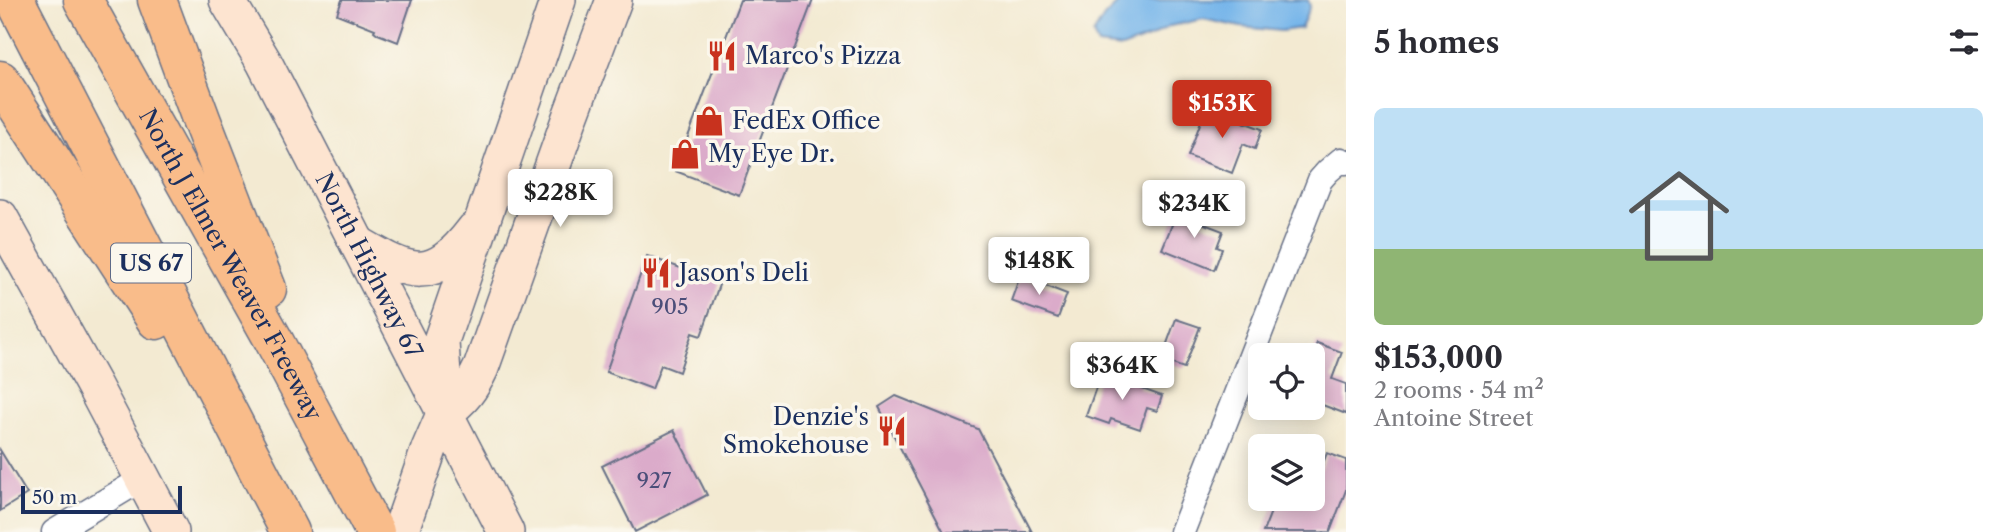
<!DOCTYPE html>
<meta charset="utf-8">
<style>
:root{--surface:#fff;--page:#f2f2f3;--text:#2b2b33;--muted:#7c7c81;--accent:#c8321e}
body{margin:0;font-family:"Libre Caslon Text",serif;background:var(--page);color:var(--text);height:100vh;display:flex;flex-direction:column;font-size:26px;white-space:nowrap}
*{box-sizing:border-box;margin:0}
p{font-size:23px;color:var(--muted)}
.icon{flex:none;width:38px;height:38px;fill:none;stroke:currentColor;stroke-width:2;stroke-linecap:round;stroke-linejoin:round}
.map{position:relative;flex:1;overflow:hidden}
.drawer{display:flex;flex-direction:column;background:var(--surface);width:665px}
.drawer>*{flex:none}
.controls{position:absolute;left:1248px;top:343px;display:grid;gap:14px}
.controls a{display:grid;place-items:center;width:77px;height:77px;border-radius:10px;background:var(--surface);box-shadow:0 4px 18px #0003;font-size:35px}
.scale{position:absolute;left:21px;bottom:18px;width:161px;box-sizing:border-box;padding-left:7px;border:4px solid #1b2f5e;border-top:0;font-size:19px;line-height:24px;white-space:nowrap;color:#1b2f5e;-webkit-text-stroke:5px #fbf7ec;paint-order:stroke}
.price{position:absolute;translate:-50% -60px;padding:0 16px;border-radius:7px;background:#fff;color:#222;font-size:23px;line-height:46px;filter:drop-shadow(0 2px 4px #0008)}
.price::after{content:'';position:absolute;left:50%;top:42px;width:21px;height:16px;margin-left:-10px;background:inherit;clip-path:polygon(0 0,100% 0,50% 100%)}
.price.current{background:var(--accent);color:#fff}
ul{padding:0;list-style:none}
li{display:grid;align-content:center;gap:14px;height:371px;padding:0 28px}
li span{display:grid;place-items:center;height:217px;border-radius:10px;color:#555}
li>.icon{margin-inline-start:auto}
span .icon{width:126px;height:126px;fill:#fffc;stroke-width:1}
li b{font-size:30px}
h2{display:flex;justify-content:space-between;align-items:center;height:84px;padding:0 28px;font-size:30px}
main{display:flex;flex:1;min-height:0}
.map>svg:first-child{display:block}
.water{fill:#76b5ea;stroke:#4872a4;stroke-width:2}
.building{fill:#dbabca}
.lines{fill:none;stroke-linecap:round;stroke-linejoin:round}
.minor-casing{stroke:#677087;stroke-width:27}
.secondary-casing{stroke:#677087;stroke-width:38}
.motorway-casing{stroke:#677087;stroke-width:41}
.minor{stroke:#fff;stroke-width:24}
.secondary{stroke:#fde4d0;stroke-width:35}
.motorway{stroke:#f9bc8a;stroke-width:38}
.labels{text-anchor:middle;stroke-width:7;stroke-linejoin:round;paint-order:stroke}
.number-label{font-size:21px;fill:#4b4e79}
.shield{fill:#fbf7ec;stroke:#5e6b89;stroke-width:2}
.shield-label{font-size:23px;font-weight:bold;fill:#1b2f5e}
.poi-label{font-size:24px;fill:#1b2f5e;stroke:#fbf7ec;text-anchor:start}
.street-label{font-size:24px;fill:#1b2f5e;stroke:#fbf7ec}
</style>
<main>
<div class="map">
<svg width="1346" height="532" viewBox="0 0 1346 532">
<rect width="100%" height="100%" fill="#fbf7ec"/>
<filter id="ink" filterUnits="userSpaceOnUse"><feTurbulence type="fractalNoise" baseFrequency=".0143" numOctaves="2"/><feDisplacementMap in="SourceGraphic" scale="14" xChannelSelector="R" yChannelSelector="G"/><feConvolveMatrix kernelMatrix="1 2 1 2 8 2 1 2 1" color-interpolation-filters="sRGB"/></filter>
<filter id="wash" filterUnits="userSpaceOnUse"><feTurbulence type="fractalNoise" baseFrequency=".00686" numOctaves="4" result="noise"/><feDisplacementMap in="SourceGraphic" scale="28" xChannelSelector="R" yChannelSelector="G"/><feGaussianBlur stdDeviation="1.57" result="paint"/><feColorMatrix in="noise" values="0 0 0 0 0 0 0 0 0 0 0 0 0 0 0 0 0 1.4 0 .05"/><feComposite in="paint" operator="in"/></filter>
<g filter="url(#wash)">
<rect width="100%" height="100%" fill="#f3ead2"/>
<!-- water -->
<path class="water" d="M1121 0H1308L1310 6 1301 28 1281 31 1241 27 1203 19 1170 26 1151 37 1122 48 1098 45 1093 35 1104 17Z"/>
<g id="blocks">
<!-- building -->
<path class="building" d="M342 0H412L398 42 378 34 374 31 375 29 337 14Z
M740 0H813L739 195 675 171Z
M1206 108 1262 129 1255 149 1243 144 1232 173 1188 156Z
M1178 210 1201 219 1199 222 1223 231 1217 247 1222 249 1214 270 1162 249Z
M647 256 720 282 701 336 692 333 679 372 661 365 652 389 606 372Z
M1020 276 1067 294 1058 318 1011 301Z
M1176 319 1200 327 1184 368 1161 360Z
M1317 343 1342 352 1332 379 1346 384V414L1312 401V355Z
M1100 376 1120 383 1122 377 1141 383 1139 388 1162 396 1157 411 1147 408 1140 429 1111 419 1109 424 1086 416Z
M896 396 978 429 1032 532H944L879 407Z
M674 430 707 495 635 532 602 466Z
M0 450 27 494 0 511Z
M1327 453 1346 460V490L1330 532H1263L1276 499H1312V492Z"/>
</g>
</g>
<g filter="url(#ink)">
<use href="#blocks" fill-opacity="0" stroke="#677087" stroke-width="2"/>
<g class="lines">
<!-- minor casing -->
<g class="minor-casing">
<path id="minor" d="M54 532 142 479
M1182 532 1320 180 1328 171 1341 160 1346 162"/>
</g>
<!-- secondary casing -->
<g class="secondary-casing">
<g id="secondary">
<path id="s1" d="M227 0 264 62 506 532"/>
<path d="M0 217 94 386 171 532"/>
<path d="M357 243C411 275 432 285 474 230"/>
<path d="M445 412C463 400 472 387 481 368L570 117 614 0"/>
<path d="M400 532 429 449 445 412 441 341 558 0"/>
</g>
</g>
<!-- motorway casing -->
<g class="motorway-casing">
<g id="motorway">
<path d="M15 0 290 532"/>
<path id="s2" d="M83 0 273 339 375 532"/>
<path d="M157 0 201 119 267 289"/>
<path d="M0 80 156 320"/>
</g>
</g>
<!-- minor -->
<use href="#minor" class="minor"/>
<!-- secondary -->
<use href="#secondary" class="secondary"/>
<!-- motorway -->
<use href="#motorway" class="motorway"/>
</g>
</g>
<!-- icons -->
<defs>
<g id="restaurant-bare" transform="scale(2.415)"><path d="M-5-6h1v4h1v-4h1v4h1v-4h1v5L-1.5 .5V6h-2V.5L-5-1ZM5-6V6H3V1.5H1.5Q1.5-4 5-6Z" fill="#c8321e" stroke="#fbf7ec" stroke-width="2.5" paint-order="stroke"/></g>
<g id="shop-bare" transform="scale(2.415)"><path d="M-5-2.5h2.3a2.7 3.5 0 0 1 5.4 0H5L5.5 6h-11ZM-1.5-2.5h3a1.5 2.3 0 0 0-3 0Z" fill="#c8321e" stroke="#fbf7ec" stroke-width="2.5" paint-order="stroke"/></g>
</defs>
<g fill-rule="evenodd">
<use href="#restaurant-bare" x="722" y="56"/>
<use href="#shop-bare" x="709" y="121"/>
<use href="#shop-bare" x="685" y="154"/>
<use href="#restaurant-bare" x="656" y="273"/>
<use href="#restaurant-bare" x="892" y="431"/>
</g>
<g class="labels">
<!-- number labels -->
<g class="number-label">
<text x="670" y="314">905</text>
<text x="654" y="488">927</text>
</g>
<!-- shield labels -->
<rect class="shield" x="111" y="243.5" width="80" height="39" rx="5"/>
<g class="shield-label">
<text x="151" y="271">US 67</text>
</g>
<!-- poi labels -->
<g class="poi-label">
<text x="745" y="64">Marco's Pizza</text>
<text x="732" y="129">FedEx Office</text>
<text x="708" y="162">My Eye Dr.</text>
<text x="679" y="281">Jason's Deli</text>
<text x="869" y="425" text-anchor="end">Denzie's<tspan x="869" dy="28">Smokehouse</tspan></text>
</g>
<!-- street labels -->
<g class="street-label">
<text dy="8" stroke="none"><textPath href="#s1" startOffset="301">North Highway 67</textPath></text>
<text dy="8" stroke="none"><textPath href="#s2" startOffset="303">North J Elmer Weaver Freeway</textPath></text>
</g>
</g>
</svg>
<div class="controls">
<a><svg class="icon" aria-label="locate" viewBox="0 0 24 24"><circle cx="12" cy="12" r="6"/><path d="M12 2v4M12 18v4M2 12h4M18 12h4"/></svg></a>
<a><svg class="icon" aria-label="layers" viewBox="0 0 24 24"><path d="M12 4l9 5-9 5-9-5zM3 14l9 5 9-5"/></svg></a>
</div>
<div class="scale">50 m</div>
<b class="price current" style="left:1222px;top:140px">$153K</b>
<b class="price" style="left:560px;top:229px">$228K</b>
<b class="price" style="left:1194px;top:240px">$234K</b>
<b class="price" style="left:1039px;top:297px">$148K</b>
<b class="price" style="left:1122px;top:402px">$364K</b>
</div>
<section class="drawer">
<h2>5 homes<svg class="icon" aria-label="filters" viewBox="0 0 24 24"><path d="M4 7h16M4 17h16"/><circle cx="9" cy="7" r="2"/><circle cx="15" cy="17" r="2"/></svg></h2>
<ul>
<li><span style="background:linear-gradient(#bfe0f5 65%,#8fb573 0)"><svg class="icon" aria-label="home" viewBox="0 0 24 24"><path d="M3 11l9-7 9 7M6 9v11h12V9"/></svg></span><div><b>$153,000</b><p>2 rooms · 54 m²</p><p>Antoine Street</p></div></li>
</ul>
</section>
</main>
